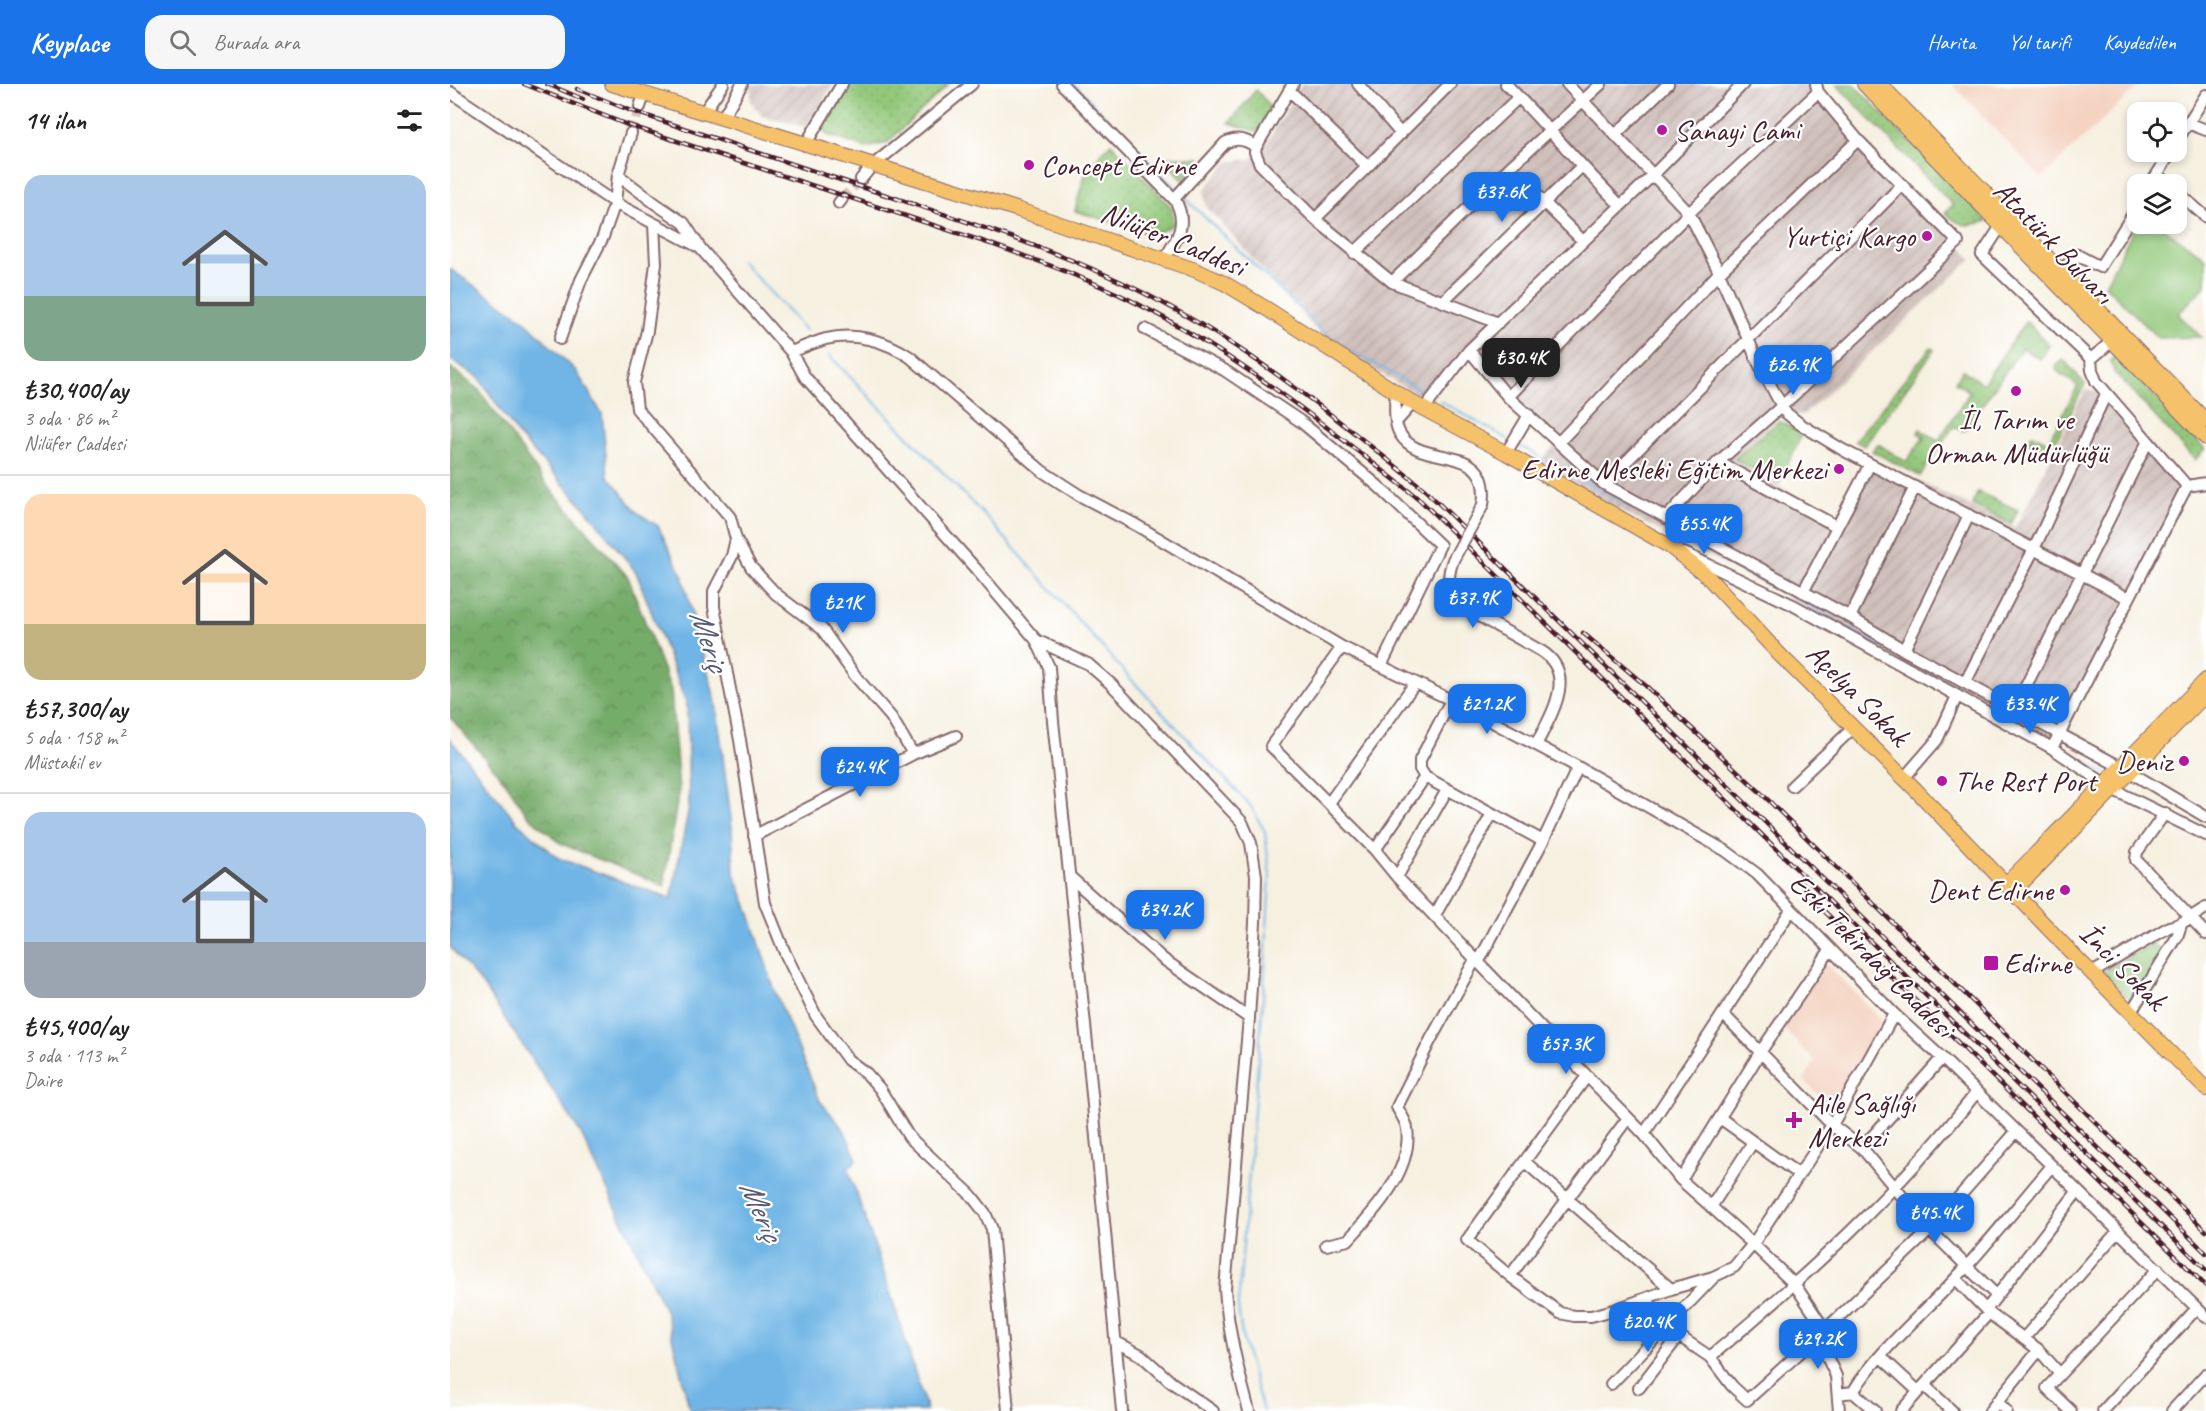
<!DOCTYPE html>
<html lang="tr">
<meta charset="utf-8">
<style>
:root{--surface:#fff;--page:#f6f6f6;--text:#222;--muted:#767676;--line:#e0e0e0;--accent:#1a73e8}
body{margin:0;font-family:Caveat,sans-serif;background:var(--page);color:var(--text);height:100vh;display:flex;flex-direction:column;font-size:22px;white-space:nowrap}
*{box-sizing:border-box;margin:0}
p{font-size:20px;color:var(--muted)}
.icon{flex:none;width:33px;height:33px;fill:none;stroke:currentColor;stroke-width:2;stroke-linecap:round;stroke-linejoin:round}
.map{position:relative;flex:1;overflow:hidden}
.details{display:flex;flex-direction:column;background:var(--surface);width:450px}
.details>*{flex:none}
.controls{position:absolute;left:1677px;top:18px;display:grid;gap:12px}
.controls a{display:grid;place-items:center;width:60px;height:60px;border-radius:12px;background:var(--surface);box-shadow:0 3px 9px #0003;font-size:30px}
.price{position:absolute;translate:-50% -51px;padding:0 14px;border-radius:12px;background:var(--accent);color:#fff;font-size:20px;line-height:39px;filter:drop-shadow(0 2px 3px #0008)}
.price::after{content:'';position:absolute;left:50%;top:36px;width:18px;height:14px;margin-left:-9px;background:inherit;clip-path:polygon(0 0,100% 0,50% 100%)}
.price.active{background:#222;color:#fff}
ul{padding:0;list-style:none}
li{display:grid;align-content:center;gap:12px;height:318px;padding:0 24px}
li+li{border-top:2px solid var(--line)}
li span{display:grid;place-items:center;height:186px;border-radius:18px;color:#555}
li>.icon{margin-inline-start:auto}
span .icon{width:108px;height:108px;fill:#fffc;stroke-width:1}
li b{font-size:26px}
h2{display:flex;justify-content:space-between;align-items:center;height:72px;padding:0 24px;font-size:26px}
header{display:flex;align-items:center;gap:36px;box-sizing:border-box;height:84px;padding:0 30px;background:var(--accent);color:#fff}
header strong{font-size:28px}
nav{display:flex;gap:33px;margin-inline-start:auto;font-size:21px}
.search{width:420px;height:54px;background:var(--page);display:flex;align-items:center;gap:15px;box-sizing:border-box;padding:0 21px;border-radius:18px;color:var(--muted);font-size:22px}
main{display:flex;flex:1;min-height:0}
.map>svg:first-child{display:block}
.built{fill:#f4d3c1}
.industrial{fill:url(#industrial-furrows)}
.grass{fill:url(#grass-dots);stroke:#6e7452;stroke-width:1.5}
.forest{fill:url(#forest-crowns);stroke:#60664a;stroke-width:1.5}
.park{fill:#93c87a;stroke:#6e7452;stroke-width:1.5}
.water{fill:#6fb5e5;stroke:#5c6a88;stroke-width:1.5}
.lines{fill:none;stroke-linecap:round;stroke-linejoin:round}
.stream{stroke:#6fb5e5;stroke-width:2}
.minor-tunnel{stroke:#d4c6bc;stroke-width:10;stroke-dasharray:10 5;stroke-linecap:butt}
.minor-casing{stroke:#86686a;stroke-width:14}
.major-casing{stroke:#86686a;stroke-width:16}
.minor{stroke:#fff;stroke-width:10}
.major{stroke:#f5c16b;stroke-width:14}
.rail-casing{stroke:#4a1f2b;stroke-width:4.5}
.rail{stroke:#fff;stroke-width:2;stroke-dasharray:7;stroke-linecap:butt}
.minor-bridge-casing{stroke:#86686a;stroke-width:14;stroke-linecap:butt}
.minor-bridge{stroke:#fff;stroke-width:10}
.poi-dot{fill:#b5179e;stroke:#fff;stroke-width:2}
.labels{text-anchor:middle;stroke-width:4.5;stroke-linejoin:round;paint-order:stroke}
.poi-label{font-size:30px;fill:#4a1f2b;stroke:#fff;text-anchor:start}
.street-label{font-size:30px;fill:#4a1f2b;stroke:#fff}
.water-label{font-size:32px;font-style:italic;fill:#595b75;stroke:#fff}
</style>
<header>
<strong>Keyplace</strong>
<div class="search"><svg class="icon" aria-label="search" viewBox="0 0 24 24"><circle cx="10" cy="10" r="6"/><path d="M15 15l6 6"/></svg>Burada ara</div>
<nav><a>Harita</a><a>Yol tarifi</a><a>Kaydedilen</a></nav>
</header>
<main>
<section class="details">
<h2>14 ilan<svg class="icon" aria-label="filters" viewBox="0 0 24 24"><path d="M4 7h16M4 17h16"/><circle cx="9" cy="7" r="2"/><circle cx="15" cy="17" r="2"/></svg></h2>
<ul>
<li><span style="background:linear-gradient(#a9c7e8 65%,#7fa58c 0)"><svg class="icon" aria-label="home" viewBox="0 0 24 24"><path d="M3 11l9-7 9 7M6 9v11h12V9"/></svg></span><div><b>₺30,400/ay</b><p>3 oda · 86 m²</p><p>Nilüfer Caddesi</p></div></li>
<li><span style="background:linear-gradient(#ffd9b3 70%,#c2b280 0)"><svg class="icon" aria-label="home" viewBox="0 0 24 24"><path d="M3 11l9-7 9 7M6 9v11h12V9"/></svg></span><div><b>₺57,300/ay</b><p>5 oda · 158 m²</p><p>Müstakil ev</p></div></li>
<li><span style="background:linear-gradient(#a9c7e8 70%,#9aa5b1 0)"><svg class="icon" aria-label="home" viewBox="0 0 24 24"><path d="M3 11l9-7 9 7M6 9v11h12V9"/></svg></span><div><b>₺45,400/ay</b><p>3 oda · 113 m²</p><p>Daire</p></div></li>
</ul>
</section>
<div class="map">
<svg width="1756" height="1327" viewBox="0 0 1756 1327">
<defs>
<pattern id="industrial-furrows" width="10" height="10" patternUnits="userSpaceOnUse" patternTransform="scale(1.5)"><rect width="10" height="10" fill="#d0c0bc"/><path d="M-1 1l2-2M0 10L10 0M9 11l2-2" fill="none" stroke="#b4a5a2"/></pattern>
<pattern id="grass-dots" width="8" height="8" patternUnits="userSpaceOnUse" patternTransform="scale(1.5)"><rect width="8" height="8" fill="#93c87a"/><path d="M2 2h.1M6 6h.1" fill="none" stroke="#80ab6a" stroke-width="1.8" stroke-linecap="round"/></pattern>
<pattern id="forest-crowns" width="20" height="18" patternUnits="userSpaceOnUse" patternTransform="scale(1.5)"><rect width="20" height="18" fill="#76ac6a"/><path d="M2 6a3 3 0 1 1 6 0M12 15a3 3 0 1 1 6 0" fill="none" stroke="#638b57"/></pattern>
</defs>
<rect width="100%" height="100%" fill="#fff"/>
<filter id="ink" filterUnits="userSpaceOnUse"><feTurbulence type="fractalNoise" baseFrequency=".0167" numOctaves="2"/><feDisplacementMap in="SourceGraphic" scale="12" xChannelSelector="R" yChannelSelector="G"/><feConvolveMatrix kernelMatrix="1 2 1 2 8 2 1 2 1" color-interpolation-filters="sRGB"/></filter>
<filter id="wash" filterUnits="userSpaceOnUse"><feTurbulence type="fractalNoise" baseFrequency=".008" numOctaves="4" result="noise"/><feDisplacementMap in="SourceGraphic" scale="24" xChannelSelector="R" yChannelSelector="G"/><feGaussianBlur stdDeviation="1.35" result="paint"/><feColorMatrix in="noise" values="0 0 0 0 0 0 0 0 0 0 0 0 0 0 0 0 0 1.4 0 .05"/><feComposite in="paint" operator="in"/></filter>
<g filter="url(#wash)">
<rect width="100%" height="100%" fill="#f6f0e0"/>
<!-- built -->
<path class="built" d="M1502 0H1691L1591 94Z
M1375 879 1433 936 1386 1022 1380 1023 1354 996 1365 977 1333 944Z"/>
<!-- industrial -->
<path class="industrial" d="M301 0H383L358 44 312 32 301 18Z
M852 0H1358L1357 5 1508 158 1521 175 1355 330 1330 332 1281 376 1385 433 1420 374 1565 444 1636 305 1656 310 1737 402 1602 664 1342 515 1142 412 1088 378 1109 358 1019 267 975 315 878 259 756 122 754 106 778 78 801 75 814 63Z"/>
<!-- grass -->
<path class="grass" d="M395 0H499L437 59 415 64 375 50 372 38Z
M1386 0H1403L1537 137C1517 143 1511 143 1495 129L1503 121Z
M806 6C814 16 825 23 818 36 814 42 813 45 807 47L779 39Z
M661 59 722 124 723 141 703 151 625 127C633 92 635 84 661 59Z
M712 73 751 74 733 96Z
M1576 237 1599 261 1590 275 1572 264 1514 347 1503 343 1470 392 1422 367 1428 360 1456 378 1474 353 1468 349 1470 345 1488 357 1520 308 1505 298 1513 286 1533 300Z
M1481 263 1484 266 1414 362 1405 357Z
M1665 271 1755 365 1745 376 1664 288 1661 277Z
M1613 275 1635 300 1598 372 1578 358 1582 350 1598 358 1628 302 1607 287 1606 283Z
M1329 337 1352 350 1329 399 1284 375Z
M1528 408 1568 426 1561 440 1522 421Z"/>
<!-- forest -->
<path class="forest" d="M0 283 29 306 96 400 178 493 221 606 229 706 214 802 112 760 78 732 56 699 0 633Z"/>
<!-- park -->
<path class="park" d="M1687 138 1688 140H1707L1756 174V201L1728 230 1751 253 1708 254 1655 201Z
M1703 859 1715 871 1683 919 1653 888Z"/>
<!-- water -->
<path class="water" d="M0 185 73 235 126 287 152 330 158 392 187 428 208 442 232 491 266 619 282 743 284 789 299 827 324 905 370 1017 394 1046 407 1075 398 1085 435 1192 477 1327H240L216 1228 129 1046 32 900 0 863V655L67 738 108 774 221 815 239 723 237 621 186 488 136 425 68 351 29 294 0 275Z"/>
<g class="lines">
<!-- stream -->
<path class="stream" d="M624 0 726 105
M733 112 872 247 893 262 978 310
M291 176 356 247
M379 271 538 435 678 592 800 721 815 748 820 791 813 917 788 1222 792 1252 813 1327
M990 317 1058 355
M1070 362 1090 373
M1096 376 1343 513
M1350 517 1390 539
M1396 543 1447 571
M1454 575 1507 604
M1513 607 1556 631
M1560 634 1600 657
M1612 664 1656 690"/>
</g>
</g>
<g filter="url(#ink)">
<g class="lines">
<!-- minor-tunnel -->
<path class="minor-tunnel" d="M181 49 190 23
M392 115 411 95"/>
<!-- minor casing -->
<g class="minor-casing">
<path id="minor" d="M612 0 725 116C738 139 728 155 714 175
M843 0 806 63 805 68 810 80 865 135 942 198 1048 239
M908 0 951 50
M1056 0C1095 40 1131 82 1170 121
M1117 0 1239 129 1267 184 1308 278 1335 328 1350 340 1393 366 1678 514
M839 6 917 82
M0 8 165 119 249 163
M190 23 194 11
M254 28 273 0
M273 33 292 0
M1738 39 1756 46
M1165 51 1218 0
M1726 58 1756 11
M355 61 392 0
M1059 84 1133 157
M1707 90 1719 100
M168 91 206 120 234 139 251 165 341 268 355 293 526 485 586 556 599 583 603 637 639 979 672 1327
M411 95 422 82 522 0
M1701 100 1721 68
M1726 107 1756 133
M724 115 775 59C786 53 796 55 806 63
M389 119 392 115
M865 135 1000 0
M204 140 206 180 197 247 184 298 187 325 280 433 286 455 282 472 264 507V523L290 656 315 819 335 869 366 932 398 976 417 990 430 1005 459 1053 521 1111 535 1129 542 1145 558 1327
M1551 142 1532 171 1641 275
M904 169 1069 13
M1611 187 1627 171 1650 183 1688 122
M942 198 1059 84 1151 0
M993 217 1132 82
M695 245 774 286 850 337 928 402 990 461 931 582
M110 255 131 196 153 153 165 119 168 91 181 49
M1662 257 1641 275 1642 286 1646 297 1737 402
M1019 266 1058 313 1154 400 1400 533 1454 566 1680 688 1756 733
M341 268C352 264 364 258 376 255 406 248 436 257 460 273L592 387 629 411 686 441 892 563 1001 616 1128 683 1276 767 1307 790 1444 930 1492 974 1756 1233
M945 308C946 321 943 339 950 350 971 386 1043 355 1033 421
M1058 313 1239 129 1368 8
M974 325 1019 266 1203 91 1293 0
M946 338 963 319
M1109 358 1269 189 1408 56
M1056 369 1079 331
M1268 378 1386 442
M1154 400 1452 101
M1737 402 1756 399
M1216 434 1268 378 1332 322 1508 158 1408 56 1368 8 1366 0
M286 455 301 483 326 510 372 545 406 593 441 633 463 670
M1234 469 1343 521 1602 664 1664 706 1756 751
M1003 476C996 495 998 507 1011 522L1091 567C1128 590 1101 631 1086 661
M1353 508 1420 380
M1400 533 1465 403
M586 556 638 580 661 600 792 738 801 759 806 792 805 839 799 934 775 1205C778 1247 788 1286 799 1327
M892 563 821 662 925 766 947 793 1137 992 1194 1050 1231 1096 1303 1160 1345 1201 1375 1246 1374 1266 1386 1292 1389 1327
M1454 566 1519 431
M1515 599 1584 465 1656 310
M1001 616 970 676V685L975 693 1093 757
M1564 626 1698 357
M1602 664 1737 402
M1454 694 1487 656 1507 612
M1342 702 1403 644
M879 719 965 599
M1715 729 1687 768 1686 776 1756 850
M304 752 463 670 506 652
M925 766 975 693
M620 793 713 875 799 934
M947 793 997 706
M985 831 1042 730
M1029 877 1093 757 1128 683
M1642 889 1719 843C1733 841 1743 831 1756 824
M1681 928 1727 853 1731 841
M1274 931 1382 1041 1412 1064 1480 1146 1546 1211
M1137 992 1017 1156 1060 1192 1110 1229 1124 1232H1141L1164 1226 1221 1205 1263 1193 1284 1183 1303 1160 1382 1041 1444 930
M1270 1034 1348 1090
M1194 1050 1341 826
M1412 1064 1492 974
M1075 1078 1221 1205
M1231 1096 1311 967 1380 866
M1261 1123 1303 1058
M876 1161 898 1156C924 1127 963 1087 957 1044 956 1037 950 1029 947 1023L981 955 1026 874
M1060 1192 1178 1034
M1506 1195 1539 1229 1589 1266 1609 1289
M1196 1216 1229 1252 1260 1273 1282 1302 1297 1316 1375 1246 1480 1146 1566 1048
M1536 1226 1627 1108
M1574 1254 1668 1147
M666 1258 691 1271 721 1298 763 1327
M1260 1273C1356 1192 1449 1108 1526 1009
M1431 1273 1468 1307
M1161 1300 1263 1194
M1475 1302 1502 1327
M1189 1304 1229 1252
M1403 1308 1425 1327
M1388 1310 1403 1308C1427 1268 1473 1230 1505 1195 1539 1159 1569 1120 1601 1083
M1547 1317 1556 1327
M1451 1327 1539 1229
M1540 1327 1589 1266
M1621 1327 1597 1304 1708 1185
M1653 1327 1747 1224
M1722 1327 1756 1290"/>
</g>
<!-- major casing -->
<g class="major-casing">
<path id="major" d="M162 0 566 125 745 186 774 199 817 225 963 319 1056 369 1219 462 1256 491 1330 571 1465 705 1617 864 1756 1005
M1414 0 1756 354
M1430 0 1756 337
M1557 799 1756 596
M1564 807 1756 610"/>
</g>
<!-- minor -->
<use href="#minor" class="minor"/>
<!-- major -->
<use href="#major" class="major"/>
<!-- rail casing -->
<g class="rail-casing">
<path id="rail" d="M74 0 175 40 541 160C597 180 653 200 705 229 799 280 885 349 969 415L1756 1186
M97 0 133 15
M127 5 179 26C270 56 360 86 451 116 538 145 627 173 709 217 803 266 893 339 975 406L1756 1169
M1133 549 1196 602 1310 708 1756 1147
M1348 795 1370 823 1756 1202"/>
</g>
<!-- rail -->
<use href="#rail" class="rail"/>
<!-- minor-bridge casing -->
<g class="minor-bridge-casing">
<path id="minor-bridge" d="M1003 476 1033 421"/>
</g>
<!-- minor-bridge -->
<use href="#minor-bridge" class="minor-bridge"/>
</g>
</g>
<!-- markers -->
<g class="poi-dot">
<circle cx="1212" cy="46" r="6"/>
<circle cx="579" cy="81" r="6"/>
<circle cx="1477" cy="152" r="6"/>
<circle cx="1566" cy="307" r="6"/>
<circle cx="1389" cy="385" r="6"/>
<circle cx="1734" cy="677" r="6"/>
<circle cx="1492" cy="697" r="6"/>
<circle cx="1615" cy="806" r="6"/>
<rect x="1533" y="871" width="16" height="16" rx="3"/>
<path d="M1341 1027h6v6h6v6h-6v6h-6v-6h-6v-6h6z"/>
</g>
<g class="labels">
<!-- poi labels -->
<g class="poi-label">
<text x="1224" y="56">Sanayi Cami</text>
<text x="591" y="91">Concept Edirne</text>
<text x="1465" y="162" text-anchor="end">Yurtiçi Kargo</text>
<text x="1566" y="345" text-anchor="middle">İl, Tarım ve<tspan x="1566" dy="34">Orman Müdürlüğü</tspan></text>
<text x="1377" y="395" text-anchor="end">Edirne Mesleki Eğitim Merkezi</text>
<text x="1722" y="687" text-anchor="end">Deniz</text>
<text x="1504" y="707">The Rest Port</text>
<text x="1603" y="816" text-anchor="end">Dent Edirne</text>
<text x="1554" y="889">Edirne</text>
<text x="1358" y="1029">Aile Sağlığı<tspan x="1358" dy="34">Merkezi</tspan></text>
</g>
<!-- street labels -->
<g class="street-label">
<text transform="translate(723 155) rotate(22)" y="10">Nilüfer Caddesi</text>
<text transform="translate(1604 158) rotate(46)" y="10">Atatürk Bulvarı</text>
<text transform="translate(1408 610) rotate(45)" y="10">Açelya Sokak</text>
<text transform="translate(1422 871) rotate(45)" y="10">Eski Tekirdağ Caddesi</text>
<text transform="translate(1673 882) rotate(45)" y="10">İnci Sokak</text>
</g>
<!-- water labels -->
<g class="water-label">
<text transform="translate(260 556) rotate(71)" y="11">Meriç</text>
<text transform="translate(312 1126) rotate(66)" y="11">Meriç</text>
</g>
</g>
</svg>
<div class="controls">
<a><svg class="icon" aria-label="locate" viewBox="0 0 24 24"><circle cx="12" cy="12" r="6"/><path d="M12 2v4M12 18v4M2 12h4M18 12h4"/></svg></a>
<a><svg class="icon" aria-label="layers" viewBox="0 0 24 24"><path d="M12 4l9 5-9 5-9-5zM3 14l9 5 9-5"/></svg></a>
</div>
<b class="price" style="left:1052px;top:139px">₺37.6K</b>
<b class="price active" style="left:1071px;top:305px">₺30.4K</b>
<b class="price" style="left:1343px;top:312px">₺26.9K</b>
<b class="price" style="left:1254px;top:471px">₺55.4K</b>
<b class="price" style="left:1023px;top:545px">₺37.9K</b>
<b class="price" style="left:393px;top:550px">₺21K</b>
<b class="price" style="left:1037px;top:651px">₺21.2K</b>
<b class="price" style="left:1580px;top:651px">₺33.4K</b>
<b class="price" style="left:410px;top:714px">₺24.4K</b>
<b class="price" style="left:715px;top:857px">₺34.2K</b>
<b class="price" style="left:1116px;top:991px">₺57.3K</b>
<b class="price" style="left:1485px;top:1160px">₺45.4K</b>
<b class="price" style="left:1198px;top:1269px">₺20.4K</b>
<b class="price" style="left:1368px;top:1286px">₺29.2K</b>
</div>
</main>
